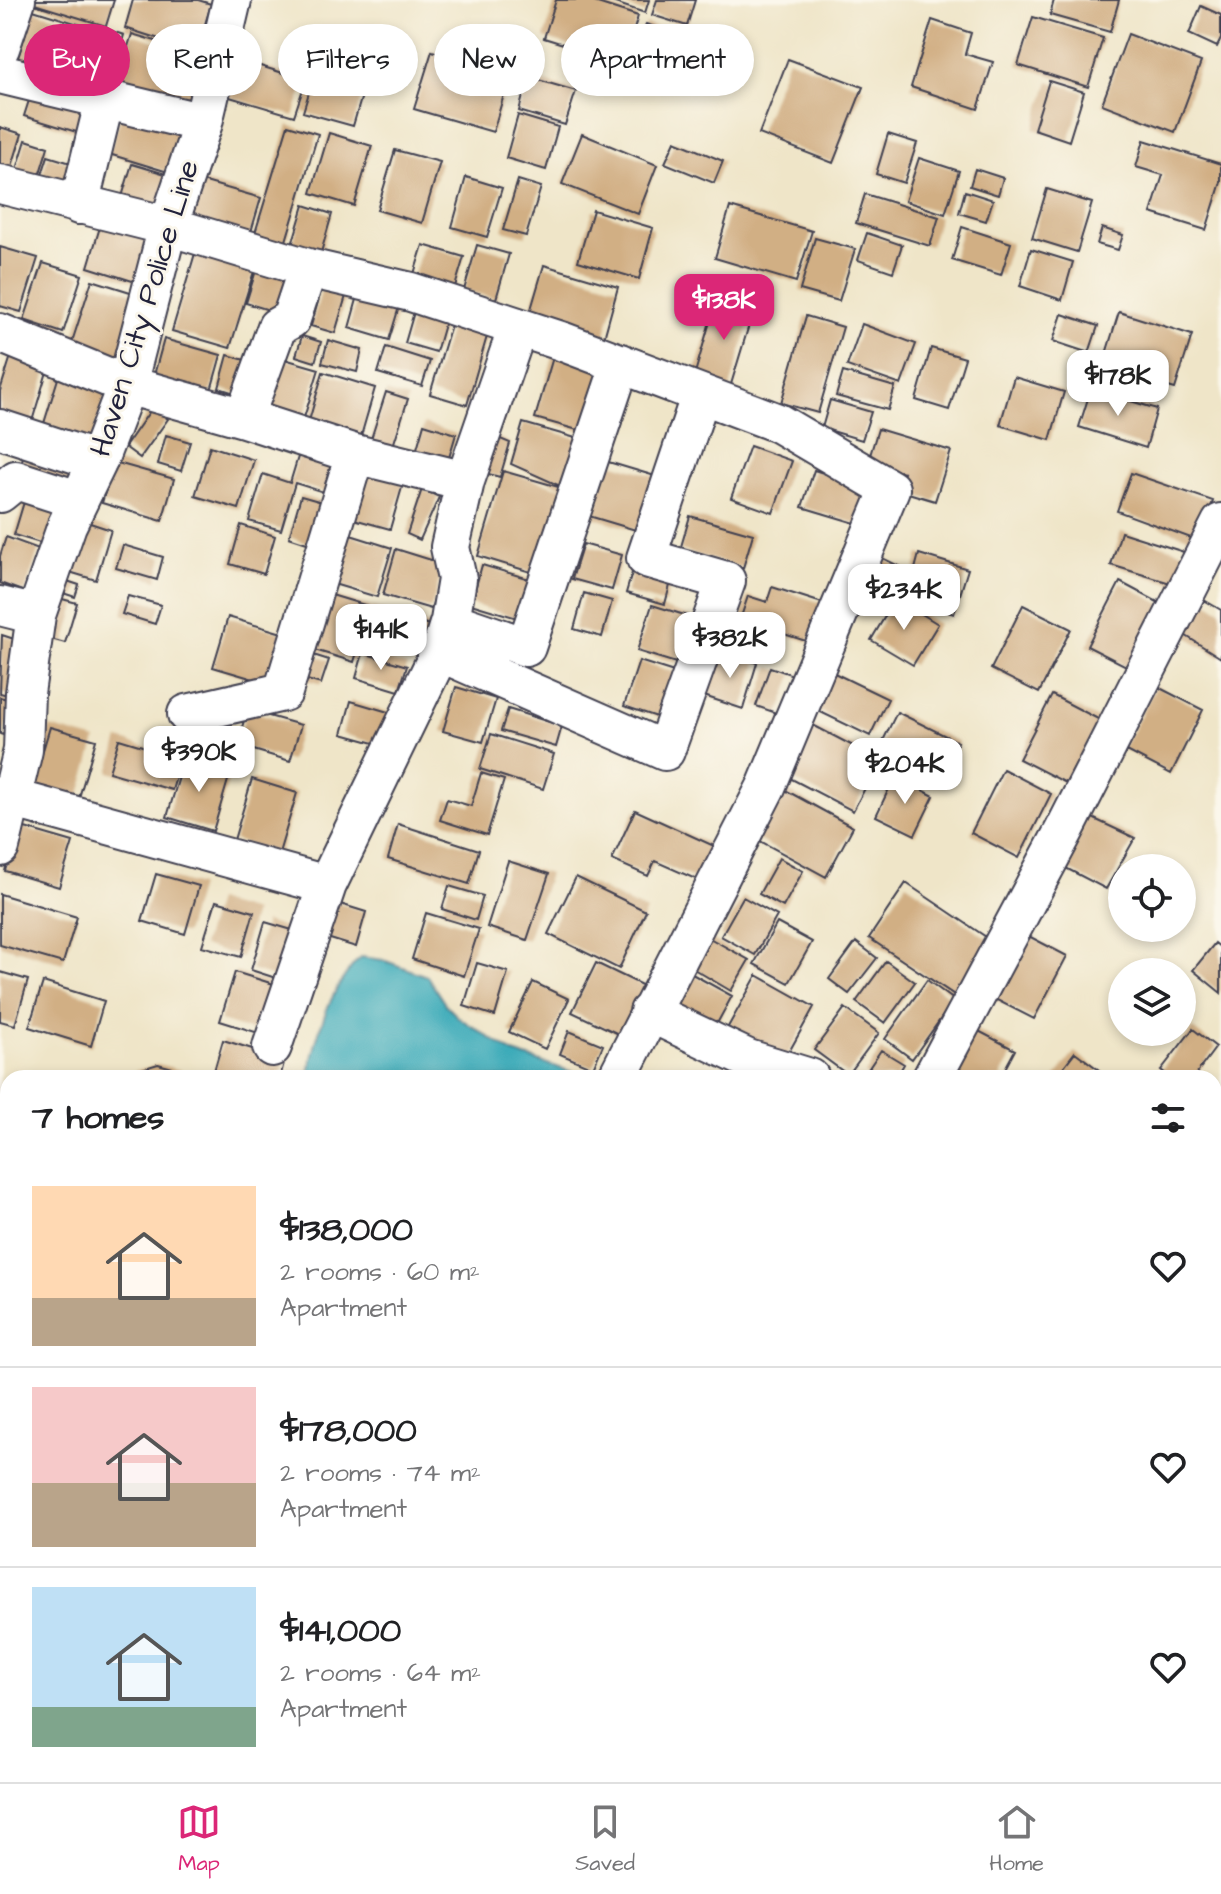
<!DOCTYPE html>
<meta charset="utf-8">
<style>
:root{--surface:#fff;--page:#f6f6f6;--text:#202124;--muted:#757577;--line:#e0e0e0;--accent:#db2777}
body{margin:0;font-family:"Architects Daughter",sans-serif;background:var(--page);color:var(--text);height:100vh;display:flex;flex-direction:column;font-size:30px;white-space:nowrap}
*{box-sizing:border-box;margin:0}
p{font-size:26px;color:var(--muted)}
.icon{flex:none;width:44px;height:44px;fill:none;stroke:currentColor;stroke-width:2;stroke-linecap:round;stroke-linejoin:round}
.map{position:relative;flex:1;overflow:hidden}
.panel{position:absolute;left:0px;top:1070px;width:1222px;height:712px;display:flex;flex-direction:column;background:var(--surface);border-radius:24px 24px 0 0;box-shadow:0 4px 12px #0003}
.panel>*{flex:none}
.banner{position:absolute;left:24px;top:24px;width:800px;height:72px;display:flex;gap:16px}
.controls{position:absolute;left:1108px;top:854px;display:grid;gap:16px}
.controls a{display:grid;place-items:center;width:88px;height:88px;border-radius:50%;background:var(--surface);box-shadow:0 4px 12px #0003;font-size:40px}
.price{position:absolute;translate:-50% -68px;padding:0 18px;border-radius:16px;background:#fff;color:#222;font-size:26px;line-height:52px;filter:drop-shadow(0 2px 4px #0008)}
.price::after{content:'';position:absolute;left:50%;top:48px;width:24px;height:18px;margin-left:-12px;background:inherit;clip-path:polygon(0 0,100% 0,50% 100%)}
.price.on{background:var(--accent);color:#fff}
ul{padding:0;list-style:none}
li{display:flex;align-items:center;gap:24px;height:200px;padding:0 32px}
li+li{border-top:2px solid var(--line)}
li span{display:grid;place-items:center;flex:none;width:224px;height:160px;border-radius:0px;color:#555}
li>.icon{margin-inline-start:auto}
span .icon{width:96px;height:96px;fill:#fffc;stroke-width:1}
li b{font-size:34px}
h2{display:flex;justify-content:space-between;align-items:center;height:96px;padding:0 32px;font-size:34px}
.pill{padding:0 28px;border-radius:36px;background:var(--surface);box-shadow:0 4px 12px #0003;font-size:28px;line-height:72px}
.pill.on{background:var(--accent);color:#fff}
.tab-bar{display:flex;justify-content:space-around;align-items:center;height:112px;border-top:2px solid var(--line);background:var(--surface);font-size:22px;color:var(--muted)}
.tab-bar a{display:grid;justify-items:center;gap:4px}
.tab-bar .on{color:var(--accent)}
.map>svg:first-child{display:block}
.water{fill:#3cabb9;stroke:#2f667a;stroke-width:2}
.building{fill:#d1af84}
.lines{fill:none;stroke-linecap:round;stroke-linejoin:round}
.street-casing{stroke:#413f50;stroke-width:42}
.highway-casing{stroke:#413f50;stroke-width:48}
.street{stroke:#fff;stroke-width:38}
.highway{stroke:#febc70;stroke-width:44}
.labels{text-anchor:middle;stroke-width:6;stroke-linejoin:round;paint-order:stroke}
.street-label{font-size:30px;fill:#22223b;stroke:#fbf7ec}
</style>
<div class="map">
<svg width="1221" height="1782" viewBox="0 0 1221 1782">
<rect width="100%" height="100%" fill="#fbf7ec"/>
<filter id="ink" filterUnits="userSpaceOnUse"><feTurbulence type="fractalNoise" baseFrequency=".0125" numOctaves="2"/><feDisplacementMap in="SourceGraphic" scale="16" xChannelSelector="R" yChannelSelector="G"/><feConvolveMatrix kernelMatrix="1 2 1 2 8 2 1 2 1" color-interpolation-filters="sRGB"/></filter>
<filter id="wash" filterUnits="userSpaceOnUse"><feTurbulence type="fractalNoise" baseFrequency=".006" numOctaves="4" result="noise"/><feDisplacementMap in="SourceGraphic" scale="32" xChannelSelector="R" yChannelSelector="G"/><feGaussianBlur stdDeviation="1.8" result="paint"/><feColorMatrix in="noise" values="0 0 0 0 0 0 0 0 0 0 0 0 0 0 0 0 0 1.4 0 .05"/><feComposite in="paint" operator="in"/></filter>
<g filter="url(#wash)">
<rect width="100%" height="100%" fill="#efe5c8"/>
<!-- water -->
<path class="water" d="M361 957 383 960 427 976 445 1004 458 1017 513 1053 591 1078H308C316 1035 329 988 361 957Z"/>
<g id="blocks">
<!-- building -->
<path class="building" d="M32 0H114L106 26 31 3Z
M133 0H198L211 4 197 51 125 28Z
M556 0H588L638 16 624 63 544 38Z
M606 0H649L645 13Z
M657 0H695L687 26 652 15Z
M1054 0H1119L1110 32 1050 15Z
M1201 6 1221 15V39L1217 47 1189 34Z
M33 10 91 28 72 88 14 70Z
M1033 17 1103 38 1088 87 1018 65Z
M932 20 971 33 965 54 993 62 978 109 911 87Z
M646 24 686 37 675 71 636 59Z
M95 26 124 35 105 97 76 88Z
M132 34 209 57 190 118 113 94Z
M1128 34 1201 62 1175 132 1102 104Z
M432 51 510 74 493 132 414 109Z
M234 58 306 80 294 116 223 95Z
M788 59 863 87 833 163 759 134Z
M319 60 368 75 353 126 303 112Z
M578 63 604 71 597 90 572 83Z
M528 77 576 91 565 125 519 111Z
M1049 81 1084 92 1069 141 1034 129Z
M33 88 92 106 83 134 24 116Z
M122 113 191 135 178 175 109 154Z
M518 115 558 127 546 170 506 158Z
M288 125 318 134 283 251 252 243Z
M0 127 22 134 8 179 0 177Z
M329 133 372 146 354 206 311 193Z
M582 134 657 165 638 214 562 184Z
M888 134 917 143 904 183 876 174Z
M26 140 48 147 35 189 13 182Z
M1144 140 1221 164V182L1206 230 1151 213 1163 175 1136 167Z
M675 141 723 161 714 183 665 163Z
M395 150 440 162 422 223 377 210Z
M48 156 84 167 74 198 38 187Z
M919 158 959 171 945 214 905 201Z
M132 164 179 178 168 214 121 200Z
M975 169 1003 178 998 195 970 186Z
M466 177 502 188 487 237 452 227Z
M518 180 541 187 526 236 503 230Z
M202 181 261 198 248 242 189 224Z
M1047 189 1092 203 1077 252 1032 238Z
M965 191 993 200 986 221 959 213Z
M865 194 939 217 930 246 856 223Z
M304 205 332 214 318 263 289 255Z
M730 207 812 231 796 282 715 258Z
M593 210 653 228 639 279 578 261Z
M103 217 158 235 142 284 88 267Z
M962 227 1011 243 1001 275 952 260Z
M1102 228 1123 235 1118 250 1097 244Z
M867 233 902 245 893 272 858 260Z
M815 238 855 249 839 301 800 290Z
M423 245 464 257 454 290 413 277Z
M477 245 509 254 496 299 464 290Z
M0 247 38 258 21 312 0 306Z
M1031 249 1073 262 1062 300 1020 286Z
M196 250 255 268 230 348 172 331Z
M43 263 82 275 63 333 24 320Z
M258 264 301 277 289 316 246 303Z
M544 265 618 287 604 338 529 316Z
M92 280 143 296 122 361 71 345Z
M324 281 348 289 335 333 311 326Z
M361 285 402 297 389 340 349 328Z
M718 294 755 305 729 391 693 380Z
M416 305 447 314 436 352 405 343Z
M1119 312 1192 335 1175 389 1102 367Z
M1062 314 1098 326 1089 353 1053 341Z
M454 315 490 326 467 405 430 394Z
M806 316 843 327 818 413 781 403Z
M862 324 916 344 901 385 847 366Z
M302 336 321 342 315 362 296 356Z
M164 339 221 355 210 394 153 379Z
M328 340 362 350 357 372 322 363Z
M386 347 430 361 422 386 378 373Z
M556 347 613 364 592 434 535 418Z
M931 348 965 358 949 410 916 400Z
M12 353 49 365 30 428 0 419V391Z
M228 355 258 364 247 397 219 388Z
M274 356 319 369 303 421 259 408Z
M61 369 110 384 88 451 40 436Z
M323 372 375 388 361 436 309 421Z
M843 372 895 387 888 410 836 396Z
M1014 377 1064 392 1050 440 1000 425Z
M1091 389 1157 409 1146 448 1079 427Z
M386 392 408 399 392 449 370 442Z
M830 400 871 412 862 440 822 428Z
M152 408 168 419 140 458 125 447Z
M523 423 586 441 569 490 511 464Z
M424 424 456 434 448 461 416 452Z
M878 429 951 451 935 501 898 490 904 473 868 462Z
M166 435 190 442 181 471 158 464Z
M491 435 510 443 500 477 477 471Z
M210 446 254 460 239 509 195 496Z
M750 446 792 461 773 513 731 498Z
M301 447 341 459 330 494 295 483 281 530 249 521 263 474 290 483Z
M25 450 84 465 78 487 19 471Z
M595 458 655 476 639 531 579 513Z
M114 462 174 479 162 521 102 503Z
M359 464 405 477 390 529 343 516Z
M814 470 876 490 865 526 802 507Z
M503 471 569 490 544 576 478 556Z
M1131 473 1213 501 1199 541 1117 511Z
M422 489 439 497 420 540 407 534Z
M27 492 63 502 50 546 14 535Z
M301 496 329 504 316 546 289 537Z
M690 516 753 534 743 568 680 550Z
M81 520 111 530 96 580 66 571Z
M241 525 275 536 264 574 230 564Z
M341 532 392 548 377 597 327 582Z
M1121 532 1187 553 1177 585 1111 565Z
M6 537 39 549 25 592 0 583V556Z
M583 544 622 555 612 590 572 579Z
M123 545 163 557 157 580 116 568Z
M396 549 444 564 431 609 383 595Z
M874 554 921 577 911 597 864 574Z
M919 554 968 569 954 614 922 604 931 574 915 569Z
M482 565 536 581 524 620 471 604Z
M634 566 672 578 665 604 626 593Z
M55 577 79 585 75 597 51 589Z
M1120 582 1167 607 1134 670 1087 646Z
M772 587 822 603 809 642 740 620 748 596 767 602Z
M325 593 371 607 354 662 308 648Z
M584 593 612 601 602 637 574 629Z
M51 596 77 603 65 643 40 636Z
M128 596 161 605 155 624 122 614Z
M896 598 938 624 913 665 871 640Z
M1204 600 1221 610V658L1183 634Z
M652 605 691 617 676 663 637 651Z
M1023 605 1071 629 1039 693 991 669Z
M372 607 395 614 383 655 360 648Z
M401 616 442 629 436 652 394 639Z
M228 617 282 633 267 683 213 667Z
M2 635 26 643 12 696 0 693Z
M718 650 757 663 743 709 704 696Z
M307 653 329 660 321 684 300 678Z
M363 653 407 666 399 691 356 678Z
M639 661 677 673 663 719 624 706Z
M770 667 793 675 779 714 756 706Z
M826 669 888 699 870 736 808 706Z
M1156 686 1203 710 1171 774 1123 749Z
M456 687 496 699 483 742 443 731Z
M1052 695 1100 720 1066 783 1019 759Z
M0 697 13 701 3 735 0 734Z
M351 701 395 714 385 746 342 734Z
M508 709 562 726 556 747 501 731Z
M247 710 301 725 290 761 237 745Z
M897 712 958 742 941 779 879 749Z
M809 723 880 760 853 811 782 774Z
M50 727 96 740 78 801 32 787Z
M491 734 554 754 543 789 480 769Z
M119 739 182 758 172 790 109 772Z
M185 757 231 770 213 831 167 817Z
M1003 769 1051 794 1019 858 971 833Z
M481 773 504 780 487 835 440 820 447 799 471 806Z
M895 776 934 796 915 835 876 816Z
M252 779 297 793 279 853 234 840Z
M776 785 853 827 826 877 749 835Z
M635 810 725 851 709 885 655 861 648 876 612 860Z
M1086 815 1135 838 1106 889 1058 864Z
M398 824 479 850 469 884 388 859Z
M18 826 73 842 59 887 5 871Z
M779 858 803 871 783 907 759 894Z
M508 861 549 874 527 940 487 927Z
M156 874 199 886 185 934 142 921Z
M576 877 646 911 619 969 548 934Z
M906 883 992 941 956 996 869 938Z
M449 886 483 896 476 920 442 909Z
M0 894 77 917 63 963 0 945Z
M743 897 777 916 755 955 721 936Z
M216 901 254 912 241 957 202 946Z
M337 903 366 912 356 947 327 938Z
M426 913 479 929 464 976 412 959Z
M265 922 299 932 285 981 251 970Z
M777 923 812 942 789 983 754 964Z
M1019 931 1067 956 1034 1019 987 995Z
M704 935 749 960 731 991 687 965Z
M856 942 877 958 849 994 829 979Z
M1215 943 1221 948V993L1193 970Z
M886 961 915 982 885 1023 856 1002Z
M477 963 508 972 495 1016 464 1006Z
M596 963 652 990 629 1039 572 1012Z
M683 969 732 996 713 1031 664 1004Z
M0 972 28 980 15 1025 0 1021Z
M235 972 280 986 265 1035 220 1021Z
M757 975 814 1007 785 1059 777 1066 728 1027Z
M927 980 954 1000 912 1059 885 1039Z
M43 982 104 1001 91 1046 29 1027Z
M533 982 569 999 545 1049 509 1032Z
M845 1008 879 1033 848 1075 814 1050Z
M967 1025 1015 1050 1000 1078H940Z
M1193 1029 1216 1047 1193 1078H1171L1161 1070Z
M569 1031 603 1045 593 1068 560 1054Z
M223 1040 285 1059 280 1078H212Z
M881 1050 904 1064 896 1078H872L865 1074Z
M1075 1052 1099 1070 1093 1078H1055Z
M158 1064 180 1070 188 1078H129L135 1071Z
M4 1122 8 1123V1155L0 1153Z
M1221 1123V1148L1214 1143V1132Z
M1214 1155 1221 1160V1216L1217 1220 1214 1218Z
M1221 1228V1246L1214 1248V1231Z
M1214 1336 1221 1342V1435L1214 1429Z
M1214 1435 1221 1440V1455L1214 1464Z
M1221 1472V1511L1214 1506V1482Z
M1214 1523 1221 1528V1578L1214 1574Z
M1214 1588 1221 1591V1608L1214 1625Z
M23 1774H90L85 1782H17Z
M408 1774H454L465 1782H402Z
M536 1774H551L572 1782H533Z
M587 1774H642L639 1782H584Z
M885 1774H919L924 1779 921 1782H878Z
M1096 1774H1157L1155 1782H1093Z"/>
</g>
</g>
<g filter="url(#ink)">
<use href="#blocks" fill-opacity="0" stroke="#413f50" stroke-width="2"/>
<g class="lines">
<!-- street casing -->
<g class="street-casing">
<path id="street" d="M0 48 16 0
M0 74 203 123
M0 184 168 226 308 268 411 292 561 341 778 423 890 489 766 787 617 1078
M79 205 105 99
M0 333 127 385 244 418 355 454 465 481
M244 418 277 327 291 319 308 268
M0 429 98 461
M0 493 16 480 78 500
M0 606 36 615
M450 621 526 647 621 363
M440 652 665 751 726 581 646 558 701 394
M187 714 283 692 355 454
M0 795 327 885
M0 847 23 750 25 693 36 615 67 525 98 461 127 385 168 226 203 123 232 0
M649 1012 748 1059 810 1078
M272 1047 327 885 440 652 450 621 457 579 450 547 465 481 518 327
M932 1078 1064 831 1221 523
M1214 1646 1221 1632
M134 1782 137 1774
M258 1782 262 1774
M1169 1782 1172 1774"/>
</g>
<!-- highway casing -->
<g class="highway-casing">
<path id="highway" d="M1214 1323 1221 1318
M0 1386 8 1389
M777 1782 783 1774"/>
</g>
<!-- street -->
<use href="#street" class="street"/>
<!-- highway -->
<use href="#highway" class="highway"/>
</g>
</g>
<g class="labels">
<!-- street labels -->
<g class="street-label">
<text transform="translate(144 308) rotate(-73)" y="10">Haven City Police Line</text>
</g>
</g>
</svg>
<div class="controls">
<a><svg class="icon" aria-label="locate" viewBox="0 0 24 24"><circle cx="12" cy="12" r="6"/><path d="M12 2v4M12 18v4M2 12h4M18 12h4"/></svg></a>
<a><svg class="icon" aria-label="layers" viewBox="0 0 24 24"><path d="M12 4l9 5-9 5-9-5zM3 14l9 5 9-5"/></svg></a>
</div>
<b class="price on" style="left:724px;top:342px">$138K</b>
<b class="price" style="left:1118px;top:418px">$178K</b>
<b class="price" style="left:904px;top:632px">$234K</b>
<b class="price" style="left:381px;top:672px">$141K</b>
<b class="price" style="left:730px;top:680px">$382K</b>
<b class="price" style="left:199px;top:794px">$390K</b>
<b class="price" style="left:905px;top:806px">$204K</b>
<div class="banner">
<a class="pill on">Buy</a>
<a class="pill">Rent</a>
<a class="pill">Filters</a>
<a class="pill">New</a>
<a class="pill">Apartment</a>
</div>
<section class="panel">
<h2>7 homes<svg class="icon" aria-label="filters" viewBox="0 0 24 24"><path d="M4 7h16M4 17h16"/><circle cx="9" cy="7" r="2"/><circle cx="15" cy="17" r="2"/></svg></h2>
<ul>
<li><span style="background:linear-gradient(#ffd9b3 70%,#b9a48a 0)"><svg class="icon" aria-label="home" viewBox="0 0 24 24"><path d="M3 11l9-7 9 7M6 9v11h12V9"/></svg></span><div><b>$138,000</b><p>2 rooms · 60 m²</p><p>Apartment</p></div><svg class="icon" aria-label="heart" viewBox="0 0 24 24"><path d="M12 20l-8-8c-3-5 5-10 8-4 3-6 11-1 8 4z"/></svg></li>
<li><span style="background:linear-gradient(#f6c9c9 60%,#b9a48a 0)"><svg class="icon" aria-label="home" viewBox="0 0 24 24"><path d="M3 11l9-7 9 7M6 9v11h12V9"/></svg></span><div><b>$178,000</b><p>2 rooms · 74 m²</p><p>Apartment</p></div><svg class="icon" aria-label="heart" viewBox="0 0 24 24"><path d="M12 20l-8-8c-3-5 5-10 8-4 3-6 11-1 8 4z"/></svg></li>
<li><span style="background:linear-gradient(#bfe0f5 75%,#7fa58c 0)"><svg class="icon" aria-label="home" viewBox="0 0 24 24"><path d="M3 11l9-7 9 7M6 9v11h12V9"/></svg></span><div><b>$141,000</b><p>2 rooms · 64 m²</p><p>Apartment</p></div><svg class="icon" aria-label="heart" viewBox="0 0 24 24"><path d="M12 20l-8-8c-3-5 5-10 8-4 3-6 11-1 8 4z"/></svg></li>
</ul>
</section>
</div>
<nav class="tab-bar">
<a class="on"><svg class="icon" aria-label="map" viewBox="0 0 24 24"><path d="M3 6l6-2 6 2 6-2v14l-6 2-6-2-6 2zM9 4v14M15 6v14"/></svg>Map</a>
<a><svg class="icon" aria-label="saved" viewBox="0 0 24 24"><path d="M7 4h10v16l-5-4-5 4z"/></svg>Saved</a>
<a><svg class="icon" aria-label="home" viewBox="0 0 24 24"><path d="M3 11l9-7 9 7M6 9v11h12V9"/></svg>Home</a>
</nav>
